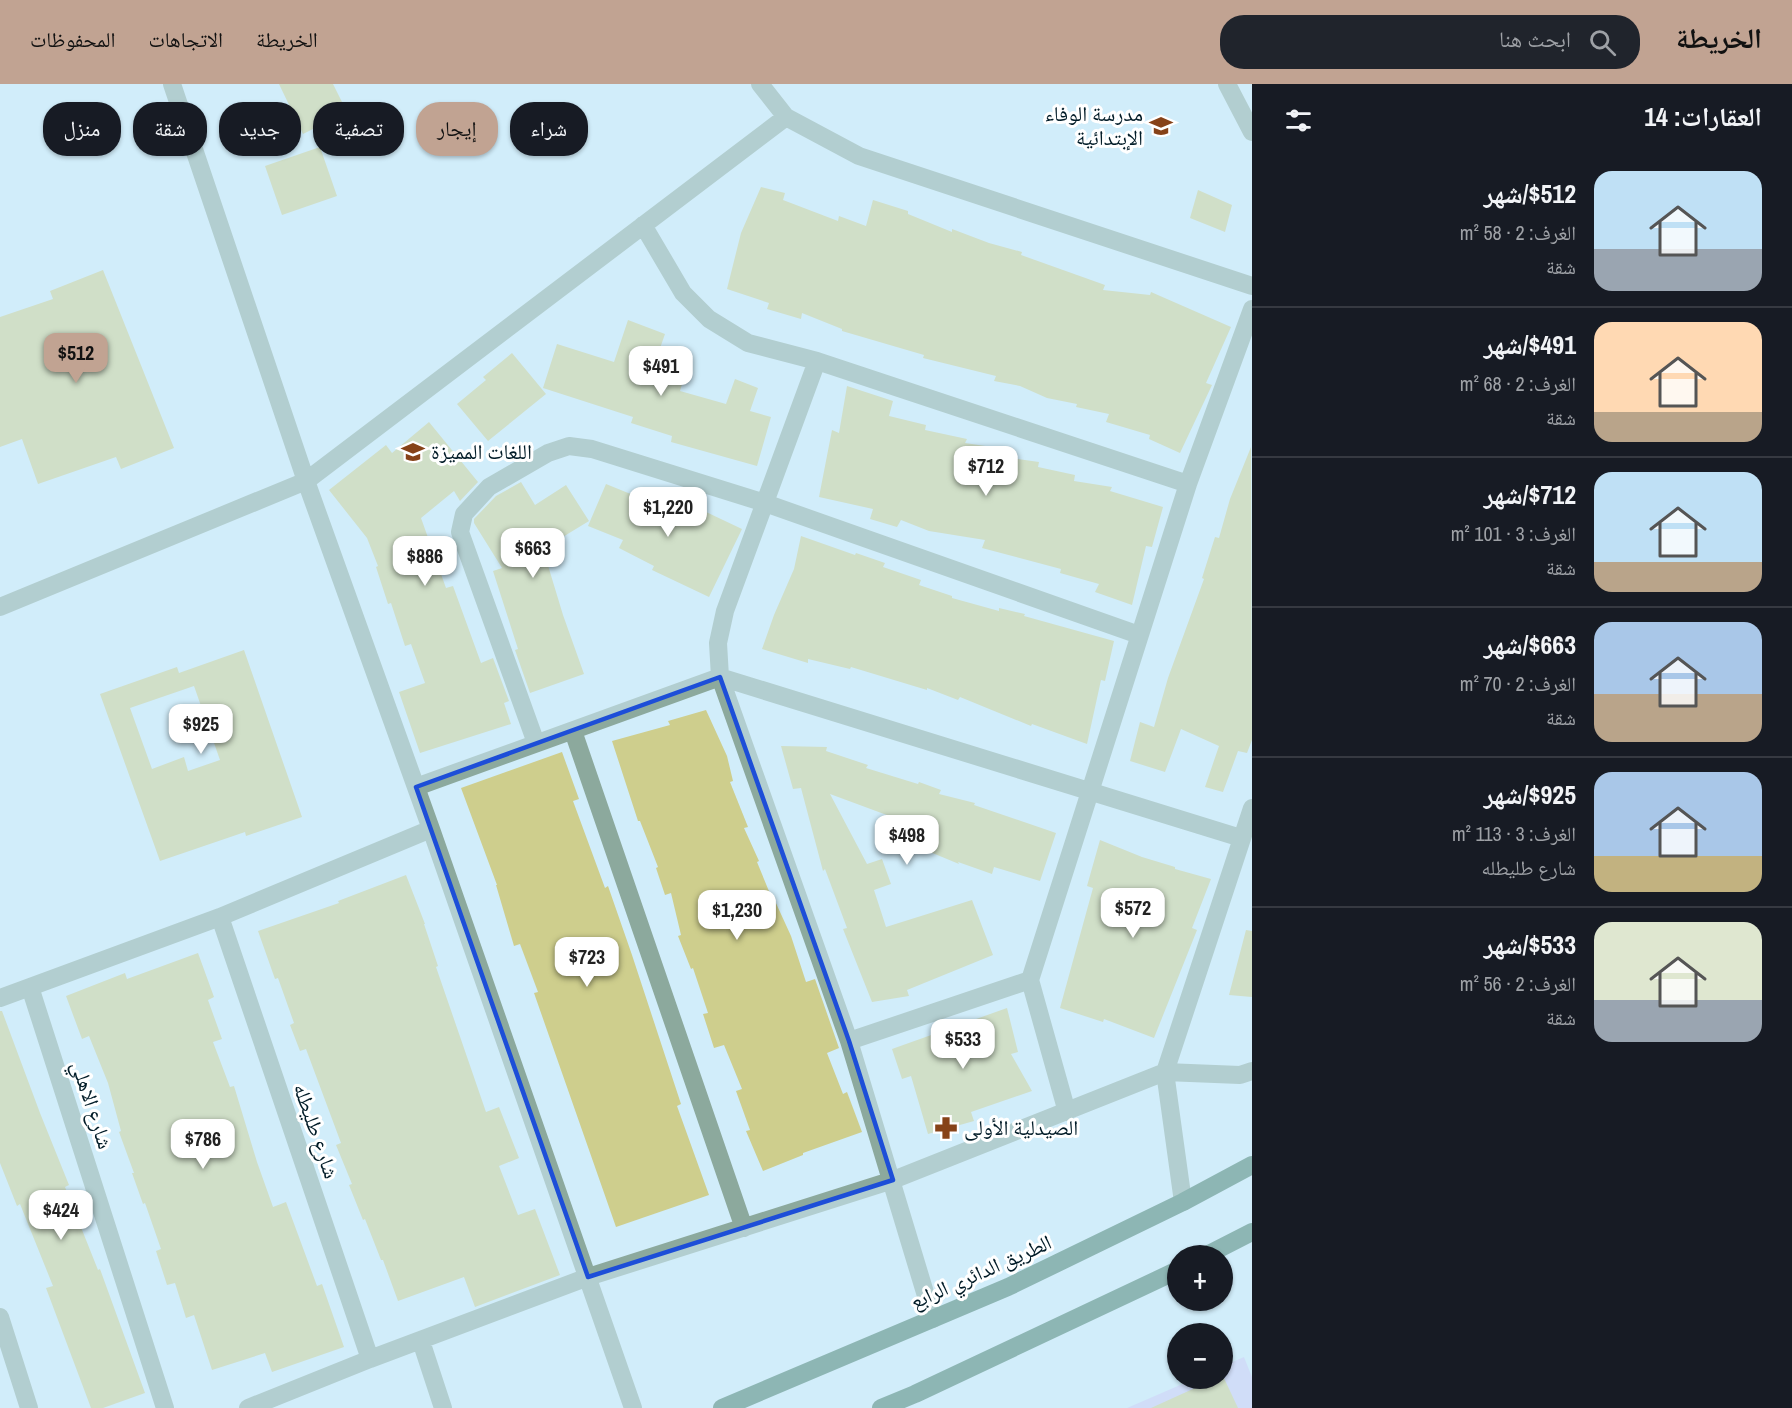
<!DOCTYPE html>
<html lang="ar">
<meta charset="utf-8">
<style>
:root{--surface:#171b24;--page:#20242c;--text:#f1f3f6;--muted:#9ea1a6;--line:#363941;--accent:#c1a392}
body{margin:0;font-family:"Archivo Narrow","Noto Naskh Arabic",sans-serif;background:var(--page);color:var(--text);direction:rtl;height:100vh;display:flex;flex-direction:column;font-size:22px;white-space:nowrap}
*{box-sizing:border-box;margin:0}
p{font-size:20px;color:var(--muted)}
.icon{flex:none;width:33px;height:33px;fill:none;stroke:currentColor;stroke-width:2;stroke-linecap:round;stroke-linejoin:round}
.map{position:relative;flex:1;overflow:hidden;direction:ltr}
.drawer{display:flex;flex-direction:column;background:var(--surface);width:540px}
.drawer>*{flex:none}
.banner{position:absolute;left:18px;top:18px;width:570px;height:54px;direction:rtl;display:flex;gap:12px}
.fabs{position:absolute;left:1167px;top:1161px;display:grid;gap:12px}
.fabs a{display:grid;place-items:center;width:66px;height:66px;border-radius:50%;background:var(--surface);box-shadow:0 2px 4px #0004;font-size:30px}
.price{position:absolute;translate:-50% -51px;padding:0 14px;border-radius:12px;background:#fff;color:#222;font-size:20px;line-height:39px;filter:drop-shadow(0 2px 3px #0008)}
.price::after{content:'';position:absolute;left:50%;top:36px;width:18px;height:14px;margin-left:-9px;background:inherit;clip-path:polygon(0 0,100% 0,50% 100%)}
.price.selected{background:var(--accent);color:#111}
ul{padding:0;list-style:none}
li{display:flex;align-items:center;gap:18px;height:150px;padding:0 30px}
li+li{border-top:2px solid var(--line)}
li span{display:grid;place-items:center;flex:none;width:168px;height:120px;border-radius:18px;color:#555}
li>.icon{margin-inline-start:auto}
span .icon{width:72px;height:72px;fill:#fffc;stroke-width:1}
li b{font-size:26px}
h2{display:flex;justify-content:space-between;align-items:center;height:72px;padding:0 30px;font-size:26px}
.tag{padding:0 21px;border-radius:24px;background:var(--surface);box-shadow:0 2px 4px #0004;font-size:21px;line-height:54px}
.tag.selected{background:var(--accent);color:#111}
header{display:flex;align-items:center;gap:36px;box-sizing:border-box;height:84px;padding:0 30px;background:var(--accent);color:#111}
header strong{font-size:28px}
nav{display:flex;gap:33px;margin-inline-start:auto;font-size:21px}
.search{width:420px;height:54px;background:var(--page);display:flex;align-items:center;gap:15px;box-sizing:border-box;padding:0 21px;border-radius:24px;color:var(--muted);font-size:22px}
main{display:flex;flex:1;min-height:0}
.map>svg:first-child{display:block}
.green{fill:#cecbf7}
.building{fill:#cece8d;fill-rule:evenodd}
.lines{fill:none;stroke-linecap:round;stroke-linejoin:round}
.minor{stroke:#8ca99d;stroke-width:18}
.major{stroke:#3b7460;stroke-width:18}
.marked{fill:none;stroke:#1d4ed8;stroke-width:4.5;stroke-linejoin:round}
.labels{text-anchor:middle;stroke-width:6;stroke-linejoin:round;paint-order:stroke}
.poi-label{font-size:21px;fill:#001b27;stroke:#fff;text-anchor:start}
.street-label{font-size:21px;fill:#001b27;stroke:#fff}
</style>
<header>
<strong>الخريطة</strong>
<div class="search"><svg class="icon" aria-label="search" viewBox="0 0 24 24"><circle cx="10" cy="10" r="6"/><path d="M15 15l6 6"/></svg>ابحث هنا</div>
<nav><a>الخريطة</a><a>الاتجاهات</a><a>المحفوظات</a></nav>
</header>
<main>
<section class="drawer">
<h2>العقارات: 14<svg class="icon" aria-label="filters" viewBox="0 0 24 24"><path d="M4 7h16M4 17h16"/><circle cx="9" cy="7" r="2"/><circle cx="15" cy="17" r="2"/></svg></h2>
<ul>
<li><span style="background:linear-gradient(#bfe0f5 65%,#9aa5b1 0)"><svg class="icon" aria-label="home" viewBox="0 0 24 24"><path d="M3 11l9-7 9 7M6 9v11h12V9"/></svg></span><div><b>$512/شهر</b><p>الغرف: 2 · 58 m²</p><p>شقة</p></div></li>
<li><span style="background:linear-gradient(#ffd9b3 75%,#b9a48a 0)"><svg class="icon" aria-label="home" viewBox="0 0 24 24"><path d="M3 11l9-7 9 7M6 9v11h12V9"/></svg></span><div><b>$491/شهر</b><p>الغرف: 2 · 68 m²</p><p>شقة</p></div></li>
<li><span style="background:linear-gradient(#bfe0f5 75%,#b9a48a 0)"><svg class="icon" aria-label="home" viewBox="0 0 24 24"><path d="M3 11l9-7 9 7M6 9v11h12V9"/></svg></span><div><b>$712/شهر</b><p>الغرف: 3 · 101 m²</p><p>شقة</p></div></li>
<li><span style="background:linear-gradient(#a9c7e8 60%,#b9a48a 0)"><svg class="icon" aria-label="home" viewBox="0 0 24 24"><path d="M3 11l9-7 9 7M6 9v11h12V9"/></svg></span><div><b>$663/شهر</b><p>الغرف: 2 · 70 m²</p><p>شقة</p></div></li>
<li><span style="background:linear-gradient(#a9c7e8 70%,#c2b280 0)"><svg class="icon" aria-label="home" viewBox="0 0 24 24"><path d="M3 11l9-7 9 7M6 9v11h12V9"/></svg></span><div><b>$925/شهر</b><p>الغرف: 3 · 113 m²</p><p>شارع طليطله</p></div></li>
<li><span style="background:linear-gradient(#dfe7d0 65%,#9aa5b1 0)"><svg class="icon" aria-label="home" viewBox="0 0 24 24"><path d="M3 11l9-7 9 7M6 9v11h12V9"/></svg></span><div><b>$533/شهر</b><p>الغرف: 2 · 56 m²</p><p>شقة</p></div></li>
</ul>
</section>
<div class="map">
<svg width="1252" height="1324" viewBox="0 0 1252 1324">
<rect width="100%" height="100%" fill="#d1edfa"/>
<!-- green -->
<path class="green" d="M1244 1273 1252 1293V1324H1127L1194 1295 1222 1294 1223 1282Z"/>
<!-- building -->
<path class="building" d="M279 0H333L347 28 303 50Z
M320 63 337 112 282 131 265 82Z
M761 103 785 109 783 116 838 137 839 132 866 142 873 116 908 127V130L952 148V145L989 159 1022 168 1021 171 1105 201 1103 206 1150 211 1151 208 1231 243 1206 299 1212 301 1180 369 1149 355 1150 351 1106 338 1109 330 1076 323 1077 320 1047 314 1020 302 994 297 996 292 923 274 924 271 842 247V245L802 229 801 235 767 225 769 219 727 205 741 149Z
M1198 106 1232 121 1225 148 1190 134Z
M103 186 174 364 121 385 116 373 38 400 22 355 0 363V233L53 215 50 207Z
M628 236 665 250 652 287 683 297 680 307 726 320 735 295 758 304 750 327 771 333 757 382 671 358 672 352 631 339 633 333 543 304 557 260 614 278Z
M512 269 546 310 488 357 457 320 486 296 483 293Z
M847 302 893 317 889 332 926 341 925 346 967 355 965 359 999 364 997 372 1039 378 1038 383 1075 391 1074 397 1112 403 1110 407 1163 423 1152 463 1146 462 1132 521 1095 508 1099 500 1060 489 1061 485 982 464 985 456 929 447 901 436 897 443 870 435 873 425 819 413 832 346 839 349Z
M429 338 478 398 460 417 454 407 421 434 446 504 453 502 481 579 493 574 509 617 504 619 511 640 420 669 399 608 425 599 411 560 405 562 391 519 388 520 376 483 378 482 367 454 329 406 386 361 392 369Z
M1251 363 1252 656 1247 669 1238 667 1223 708 1205 703 1219 662 1181 645 1165 688 1130 677 1140 638 1154 643 1168 594 1204 495 1202 494 1215 453 1219 454 1230 415Z
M521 398 535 421 566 401 589 437 543 465 563 531 584 590 530 609 515 566 518 565 493 487 502 484 474 439V435L496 412Z
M606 400 638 413 677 433 685 418 742 445 709 513 652 486 654 482 619 464 623 456 588 442Z
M801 452 855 471 856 469 885 479 883 483 921 496 919 501 952 512V514L999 527V524L1025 530 1024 532 1114 557 1105 597 1101 596 1087 660 1032 640 1031 642 960 613 958 616 927 604V606L851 583 850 585 808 575V579L762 565 774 531 794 485Z
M244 566 302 733 246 752 245 748 160 777 100 610 177 583 179 589ZM194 602 220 676 188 687 184 673 152 685 130 624Z
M706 626 727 672 733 697 730 698 748 743 744 744 759 777 757 778 773 817H775L791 852 806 898 815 895 839 964 827 969 843 1010 847 1008 862 1048 803 1069V1071L763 1087 746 1047 750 1046 736 1007 742 1005 724 961 714 964 703 930 708 929 693 884 691 885 678 852 681 851 671 809 665 811 656 784 658 783 640 737H638L612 657 670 641 668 637Z
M781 662 827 663 826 667 868 681 866 684 918 700 919 698 941 706 939 710 975 719 974 721 1056 749 1040 797 994 783 992 790 958 778 959 780 918 763 915 769 894 761 903 737 830 710 867 780 882 775 891 800 874 806 886 843 972 816 993 871 907 906 909 912 872 918 843 845 847 844 825 785 823 787 801 704 793 705Z
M562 668 579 715 573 717 605 804 608 802 632 871 681 1020 677 1022 709 1111 616 1143 534 909 538 908 520 860 514 862 496 801H497L461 704Z
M1100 756 1142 773 1175 783V785L1211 795 1192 844 1197 846 1154 954 1104 935 1103 938 1060 924 1093 804 1087 802Z
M406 791 425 840H424L438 882 436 883 486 1028 499 1023 519 1074 499 1082 518 1131 535 1125 560 1191 475 1223 464 1193 398 1217 383 1176H381L365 1135 363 1136 349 1101 352 1100 336 1061 341 1059 306 965 300 967 290 941 294 939 278 894 275 895 258 847 339 819 338 817Z
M1246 846 1252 847V913L1229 911Z
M198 869 214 913 208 916 222 955 213 958 230 1003 234 1002 257 1078 273 1123 286 1118 317 1202 322 1200 344 1263 272 1288 265 1269 212 1286 194 1231 186 1234 175 1199 167 1201 156 1167 161 1165 145 1119 143 1120 132 1089H134L119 1048 121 1047 108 999 89 952 82 955 66 912 125 889 127 895Z
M1007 924 1018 968 1011 970 1032 1007 971 1028 974 1037 928 1050 911 992 902 995 892 965Z
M0 927H2L40 1029 69 1101 65 1103 98 1186 100 1185 145 1309 103 1324H91L46 1204 53 1202 20 1120 17 1122 0 1079Z
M1223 1292 1238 1324H1151L1217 1294H1222Z"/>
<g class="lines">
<!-- minor -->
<path class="minor" d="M172 0 306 397 431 745 633 1324
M760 0 786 33 859 72 1252 202
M1227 0 1252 48
M643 141 683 209 709 235 748 259 817 277 1188 400
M817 277 725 527 718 559 720 593 849 957 933 1235
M0 523 306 397 786 33
M573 647 744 1144
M536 659 460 448 464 430 489 403 548 369 569 362 592 365 765 419 1139 551
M416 703 720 593 1241 754
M220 833 370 1275
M30 903 165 1324
M0 914 220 833 431 745
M849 957 1030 896
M1067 1028 1030 896 1188 400 1252 225
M1183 1118 1165 988 1252 724
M0 1233 29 1324
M421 1257 443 1324
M248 1324 370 1275 588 1193 893 1096 1165 988 1240 991 1252 987"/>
<!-- major -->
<path class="major" d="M1205 1172 1252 1148
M722 1324 1008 1203 1183 1118 1252 1081
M881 1324 915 1310 1178 1186"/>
</g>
<!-- marked area -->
<path d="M0 0H1252V1324H0ZM720 593 849 957 893 1096 588 1193 416 703Z" fill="#d1edfa" fill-opacity=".55" fill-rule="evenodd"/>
<path class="marked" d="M720 593 849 957 893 1096 588 1193 416 703Z"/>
<!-- icons -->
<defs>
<g id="school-bare" transform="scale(1.8)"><path d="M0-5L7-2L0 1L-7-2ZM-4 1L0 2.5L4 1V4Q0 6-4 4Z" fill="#864218" stroke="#fff" stroke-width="2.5" paint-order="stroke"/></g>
<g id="pharmacy-bare" transform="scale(1.8)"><path d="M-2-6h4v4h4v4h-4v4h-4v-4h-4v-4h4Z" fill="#864218" stroke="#fff" stroke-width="2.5" paint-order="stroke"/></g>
</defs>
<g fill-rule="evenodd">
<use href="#school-bare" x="1161" y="42"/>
<use href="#school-bare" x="413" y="368"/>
<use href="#pharmacy-bare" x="946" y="1044"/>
</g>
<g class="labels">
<!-- poi labels -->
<g class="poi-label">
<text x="1143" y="37" text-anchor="end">مدرسة الوفاء<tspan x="1143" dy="24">الإبتدائية</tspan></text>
<text x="431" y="375">اللغات المميزة</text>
<text x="964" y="1051">الصيدلية الأولى</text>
</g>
<!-- street labels -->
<g class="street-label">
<text transform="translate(92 1021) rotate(72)" y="7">شارع الاهلي</text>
<text transform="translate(316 1047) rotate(71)" y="7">شارع طليطله</text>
<text transform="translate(981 1188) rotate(-24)" y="7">الطريق الدائري الرابع</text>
</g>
</g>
</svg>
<div class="fabs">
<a>+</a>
<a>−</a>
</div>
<b class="price selected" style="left:76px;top:300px">$512</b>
<b class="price" style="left:661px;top:313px">$491</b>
<b class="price" style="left:986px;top:413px">$712</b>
<b class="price" style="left:668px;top:454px">$1,220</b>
<b class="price" style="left:533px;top:495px">$663</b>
<b class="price" style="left:425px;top:503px">$886</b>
<b class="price" style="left:201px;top:671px">$925</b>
<b class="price" style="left:907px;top:782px">$498</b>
<b class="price" style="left:1133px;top:855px">$572</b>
<b class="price" style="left:737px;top:857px">$1,230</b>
<b class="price" style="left:587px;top:904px">$723</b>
<b class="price" style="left:963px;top:986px">$533</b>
<b class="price" style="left:203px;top:1086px">$786</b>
<b class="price" style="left:61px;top:1157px">$424</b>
<div class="banner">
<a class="tag">شراء</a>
<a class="tag selected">إيجار</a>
<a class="tag">تصفية</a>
<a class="tag">جديد</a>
<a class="tag">شقة</a>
<a class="tag">منزل</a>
</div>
</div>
</main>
